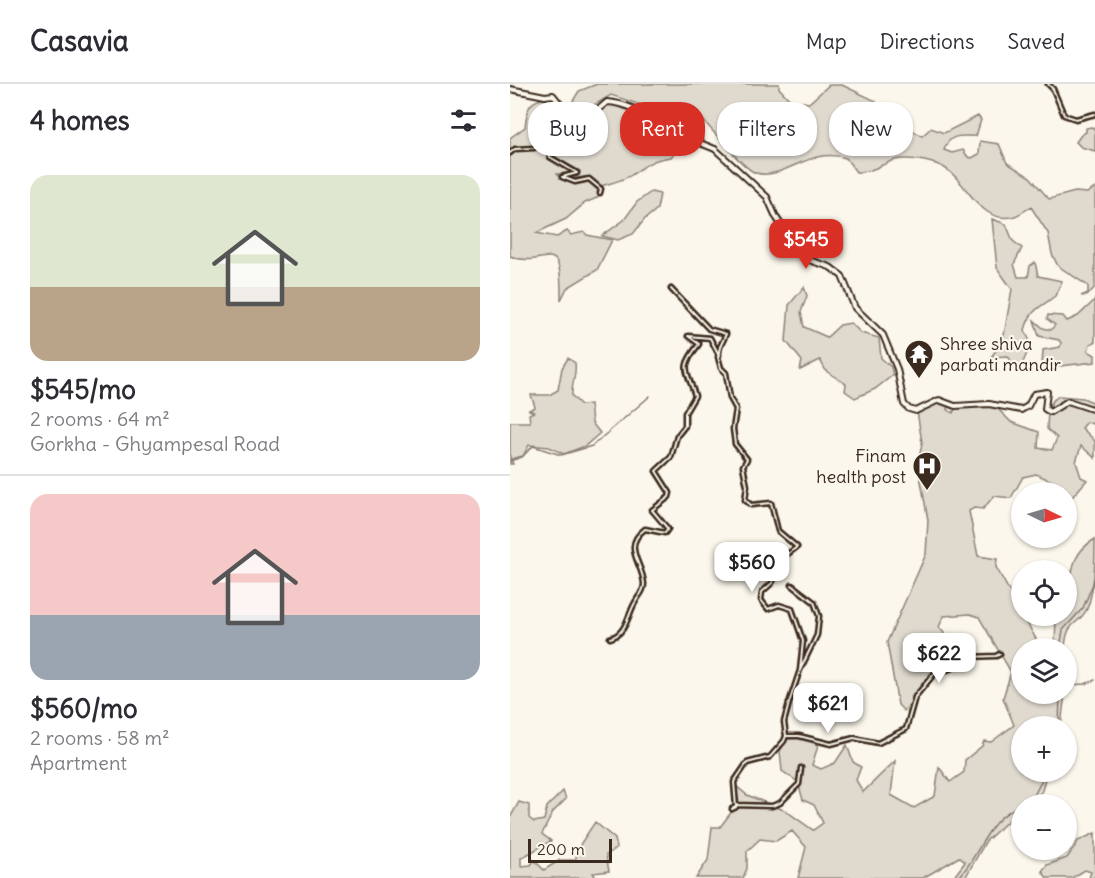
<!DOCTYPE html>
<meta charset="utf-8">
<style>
:root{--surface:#fff;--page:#f2f2f3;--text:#2b2b33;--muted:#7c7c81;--line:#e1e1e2;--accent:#d93025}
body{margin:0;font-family:Delius,sans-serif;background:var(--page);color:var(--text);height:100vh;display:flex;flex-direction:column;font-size:22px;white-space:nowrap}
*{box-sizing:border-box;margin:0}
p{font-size:20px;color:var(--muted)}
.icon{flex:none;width:33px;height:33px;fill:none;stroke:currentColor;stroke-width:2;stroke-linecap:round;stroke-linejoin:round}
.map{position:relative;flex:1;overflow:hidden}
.panel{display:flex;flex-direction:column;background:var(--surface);width:510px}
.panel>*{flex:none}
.top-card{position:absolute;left:18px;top:18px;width:477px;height:54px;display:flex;gap:12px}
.needle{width:39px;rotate:95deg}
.tools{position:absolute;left:501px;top:398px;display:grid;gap:12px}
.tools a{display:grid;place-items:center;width:66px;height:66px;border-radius:50%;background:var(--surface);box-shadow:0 2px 4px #0004;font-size:30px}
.scale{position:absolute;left:18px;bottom:15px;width:84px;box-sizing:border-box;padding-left:6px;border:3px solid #3b2a1e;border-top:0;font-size:16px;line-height:21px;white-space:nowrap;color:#3b2a1e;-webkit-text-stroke:4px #fbf7ec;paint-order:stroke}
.price{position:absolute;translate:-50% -51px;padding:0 14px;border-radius:12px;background:#fff;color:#222;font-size:20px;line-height:39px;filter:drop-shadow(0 2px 3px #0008)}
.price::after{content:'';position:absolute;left:50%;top:36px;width:18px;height:14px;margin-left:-9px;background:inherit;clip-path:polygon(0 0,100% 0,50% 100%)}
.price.selected{background:var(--accent);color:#fff}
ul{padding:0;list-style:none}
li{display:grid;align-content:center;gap:12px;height:318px;padding:0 30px}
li+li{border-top:2px solid var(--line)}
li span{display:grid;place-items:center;height:186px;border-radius:18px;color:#555}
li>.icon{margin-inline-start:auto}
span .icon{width:108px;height:108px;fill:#fffc;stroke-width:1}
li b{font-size:26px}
h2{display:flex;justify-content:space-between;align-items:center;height:72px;padding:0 30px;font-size:26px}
.tag{padding:0 21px;border-radius:24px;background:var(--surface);box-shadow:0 2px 4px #0004;font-size:21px;line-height:54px}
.tag.selected{background:var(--accent);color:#fff}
header{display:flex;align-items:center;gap:36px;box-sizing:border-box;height:84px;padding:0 30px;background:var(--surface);border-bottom:2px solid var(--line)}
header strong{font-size:28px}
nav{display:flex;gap:33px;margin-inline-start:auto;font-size:21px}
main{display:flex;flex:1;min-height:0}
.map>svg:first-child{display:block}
.green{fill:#dfd9ce;stroke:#8d8276;stroke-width:1.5}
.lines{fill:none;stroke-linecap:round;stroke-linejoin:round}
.stream{stroke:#85796d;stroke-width:1.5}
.minor-casing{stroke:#3b2a1e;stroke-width:7}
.secondary-casing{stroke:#3b2a1e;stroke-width:8}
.minor{stroke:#fbf7ec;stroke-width:2}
.secondary{stroke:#fbf7ec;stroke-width:4}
.labels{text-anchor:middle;stroke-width:4.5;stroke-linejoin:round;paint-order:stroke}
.poi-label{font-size:18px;fill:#3b2a1e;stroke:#fbf7ec;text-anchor:start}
</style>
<header>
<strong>Casavia</strong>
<nav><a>Map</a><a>Directions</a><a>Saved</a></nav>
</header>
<main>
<section class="panel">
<h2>4 homes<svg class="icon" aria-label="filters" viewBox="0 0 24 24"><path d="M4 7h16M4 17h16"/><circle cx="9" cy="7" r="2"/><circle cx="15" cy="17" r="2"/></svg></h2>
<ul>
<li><span style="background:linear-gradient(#dfe7d0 60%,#b9a48a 0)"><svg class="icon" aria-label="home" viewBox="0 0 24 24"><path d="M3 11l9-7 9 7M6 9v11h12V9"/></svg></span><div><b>$545/mo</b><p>2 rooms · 64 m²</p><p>Gorkha - Ghyampesal Road</p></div></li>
<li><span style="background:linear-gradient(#f6c9c9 65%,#9aa5b1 0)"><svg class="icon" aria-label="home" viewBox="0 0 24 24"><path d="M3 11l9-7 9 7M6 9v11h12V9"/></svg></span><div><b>$560/mo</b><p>2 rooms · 58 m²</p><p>Apartment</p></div></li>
</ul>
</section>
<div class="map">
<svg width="585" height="794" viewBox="0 0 585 794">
<rect width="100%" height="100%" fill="#fbf7ec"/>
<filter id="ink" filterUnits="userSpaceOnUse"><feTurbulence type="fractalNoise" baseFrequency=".0167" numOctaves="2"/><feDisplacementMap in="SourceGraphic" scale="12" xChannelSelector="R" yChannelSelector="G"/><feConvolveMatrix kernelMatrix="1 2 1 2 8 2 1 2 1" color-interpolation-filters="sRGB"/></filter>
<g filter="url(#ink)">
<!-- green -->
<path class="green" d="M87 0H269V4L280 16 299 19 319 1H332L366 17C360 30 343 34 347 52 363 53 378 50 388 38L412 52 421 44 434 49 468 32 471 36 466 52C452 53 440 48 434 66L442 69 453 66 458 73 462 74 469 70 470 57 489 60 497 79 520 93 539 115 565 108 577 109 585 104V203L578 211 571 212 578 209V202L548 182 542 170 538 149 521 123C516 125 511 130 505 132 469 143 457 94 431 82 419 77 398 73 385 76 371 80 362 89 346 88L336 74C299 62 274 97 246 89 232 85 194 35 180 22L149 27 101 11 81 23 61 20 69 7Z
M32 15C47 17 60 30 76 29 87 29 95 17 106 17 118 17 126 25 137 29 148 33 162 32 174 30L178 35 166 50 175 53 172 61 161 73C141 76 139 79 123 90 115 96 101 99 91 102L76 93 57 94 55 92H67L70 87 43 72 38 58 32 57C21 65 10 59 0 67V54L15 43C17 30 16 18 32 15Z
M581 43 585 45V67L571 63 566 58 571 51 576 48V44Z
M31 59 37 60 38 74 64 89 47 90 49 93 65 99 78 96 90 107 87 114 75 119 56 135 26 149 47 153 57 147 61 151 74 148 77 151 102 156 87 186 57 204 51 216C52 145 35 187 0 172V71L6 66H21Z
M141 108 150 110 147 125 135 135 123 150 108 156 92 152 114 136 127 118Z
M482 135 496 140 503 157 512 164 504 180 508 193H518L520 182 525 178 528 192 552 197 545 212C530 224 521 224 515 246L521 260 510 285 505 284 498 272 481 273 493 257 502 205 487 184Z
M294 203 297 212 291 228 294 243 317 253 330 241 341 239 351 249 369 254 371 274 381 283 383 291 365 305 345 314 335 307 336 300 316 287 310 276 290 286 292 277 276 257 279 221Z
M585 216V258L580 260 578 267 585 271V278L541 283 532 281 533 266 550 263 551 259 549 256 529 252 524 236 533 244 541 246 545 241 537 235 538 231 553 232 557 237 568 232Z
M58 274 65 279C67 291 61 300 62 312L71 321 80 320 82 339 90 349 75 362 54 370 39 363 19 361 13 372 1 375 3 380H0V338H20L19 330 24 328 19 326 25 323 21 311H39L48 306 52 284Z
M549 312 573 314 585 319V341L577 338 572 344 585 357V374L571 362 566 378 571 393 577 396 557 419 556 408H533L544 403 542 397 526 390 513 393 501 414 484 412 473 425 464 424 459 427 468 472 487 475 486 483 531 564H512V609H555L551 642H512V687H537L532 707 523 720H512L511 725 476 757 455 794H443L455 778 449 773 413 794H288L296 763 282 747 266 757 250 755 237 767V784L233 794H186L198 776 202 743H210L229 718 225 701 237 711 276 727 303 746 313 739 304 721 293 716 288 698 272 687 270 667 277 655C290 653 298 653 308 662L302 681 311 685 325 679 337 661 343 678 351 683 346 696 353 708 385 677 381 711 404 724 425 712 429 683 440 698 454 688 455 676 472 662 474 657 481 658 504 641 493 614 501 588 469 533 460 530 434 532 429 543 434 549 422 597 394 627 388 621 377 558 416 470 418 436 408 381 412 359 407 327 435 316 440 319 437 325 443 329 446 323 483 320 501 338 529 348 528 364 542 366 547 354 537 345C538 332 536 319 549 312Z
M585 455C585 478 585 504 577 525 567 544 557 535 555 564H545L546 531H556L557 506 560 503C562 481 565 467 585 455Z
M53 707 56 715 43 728 32 750 41 757 11 774V782L21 781 24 776 34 786 50 776H65L71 759 85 738 105 755 107 764 96 771 99 787 83 789 86 794H0V734L9 718 19 721V734L24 738 34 736 37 723Z
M585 749V794H579L581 788 575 786 562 794H537L532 787 537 781 557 774 568 757Z"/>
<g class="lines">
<!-- stream -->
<path class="stream" d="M0 377 12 373 23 362 51 371 82 362 140 312
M550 564 553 546 573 524 585 495
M556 601 575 600 585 596
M549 642 550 609
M515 720 522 716 536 687
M448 794C470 773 478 730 512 722"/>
<!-- minor casing -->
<g class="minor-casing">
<path id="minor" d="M538 0 543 5 554 31 566 35 585 30
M0 69 5 65 24 64 34 58 38 60 40 73 67 89 52 93 65 98 79 95 91 105 90 109
M161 205 199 245 216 250 210 263 208 273 211 284 216 289 220 314 226 325 223 345 225 360 237 375 233 382 237 402 235 416 241 421 261 419 268 447 287 463 275 472 262 499 252 508 251 516 258 525 269 521 282 525 293 557 290 586
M100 554C117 550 118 529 126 517 129 511 134 508 134 500 133 479 111 463 135 445L155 449 158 445 142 426 159 413 160 409 146 387 161 373 167 352 175 342V329L185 312C177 284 169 286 189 260L178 252 200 254 209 271
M276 652H289L321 660 344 654 368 659 396 645 405 613 424 590 443 584 458 573 486 572 490 570
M226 721 262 722 270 719 289 700 291 684
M222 725 226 723 224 698 237 679 260 673 274 657 276 652 274 638 279 619 290 586 307 551 309 532 304 518 282 501"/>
</g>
<!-- secondary casing -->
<g class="secondary-casing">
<path id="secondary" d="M0 5 35 12 43 11 55 26 75 33 82 31 97 18C126 19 141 42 171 27L182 32 190 59 205 65 257 113 266 133 289 168 299 176 320 183 332 192 345 224 373 251 387 285 394 320 399 325 406 327 429 316 445 322 479 320 511 326 518 322 524 310 537 308 535 325 540 328 558 317 585 326"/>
</g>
<!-- minor -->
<use href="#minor" class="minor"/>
<!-- secondary -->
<use href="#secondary" class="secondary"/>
</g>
</g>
<!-- icons -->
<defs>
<g id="temple-pin" transform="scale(1.5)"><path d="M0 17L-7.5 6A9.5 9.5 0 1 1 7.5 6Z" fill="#3b2a1e" stroke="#fbf7ec"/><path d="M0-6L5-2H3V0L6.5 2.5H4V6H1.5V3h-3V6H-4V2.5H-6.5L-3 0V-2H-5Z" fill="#fff"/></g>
<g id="hospital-pin" transform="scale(1.5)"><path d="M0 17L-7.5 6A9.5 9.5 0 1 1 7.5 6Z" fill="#3b2a1e" stroke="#fbf7ec"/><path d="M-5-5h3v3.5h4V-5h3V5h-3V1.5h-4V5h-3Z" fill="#fff"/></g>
</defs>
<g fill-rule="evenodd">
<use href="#temple-pin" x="409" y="270"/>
<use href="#hospital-pin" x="417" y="382"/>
</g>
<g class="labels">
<!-- poi labels -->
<g class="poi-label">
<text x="430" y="266">Shree shiva<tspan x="430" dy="21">parbati mandir</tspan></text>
<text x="396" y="378" text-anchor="end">Finam<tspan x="396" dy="21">health post</tspan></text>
</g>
</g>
</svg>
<div class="tools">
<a><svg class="needle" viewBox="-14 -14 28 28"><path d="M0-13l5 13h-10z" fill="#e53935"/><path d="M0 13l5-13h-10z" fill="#7c7c81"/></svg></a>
<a><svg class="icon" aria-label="locate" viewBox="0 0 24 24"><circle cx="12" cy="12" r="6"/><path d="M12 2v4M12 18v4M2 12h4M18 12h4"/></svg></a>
<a><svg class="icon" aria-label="layers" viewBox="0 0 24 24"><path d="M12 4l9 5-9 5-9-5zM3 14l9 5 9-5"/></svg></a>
<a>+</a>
<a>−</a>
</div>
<div class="scale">200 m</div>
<b class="price selected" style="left:296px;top:186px">$545</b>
<b class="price" style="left:242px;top:509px">$560</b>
<b class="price" style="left:429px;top:600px">$622</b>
<b class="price" style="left:318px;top:650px">$621</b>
<div class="top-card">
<a class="tag">Buy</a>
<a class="tag selected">Rent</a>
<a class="tag">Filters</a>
<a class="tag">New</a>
</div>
</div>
</main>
